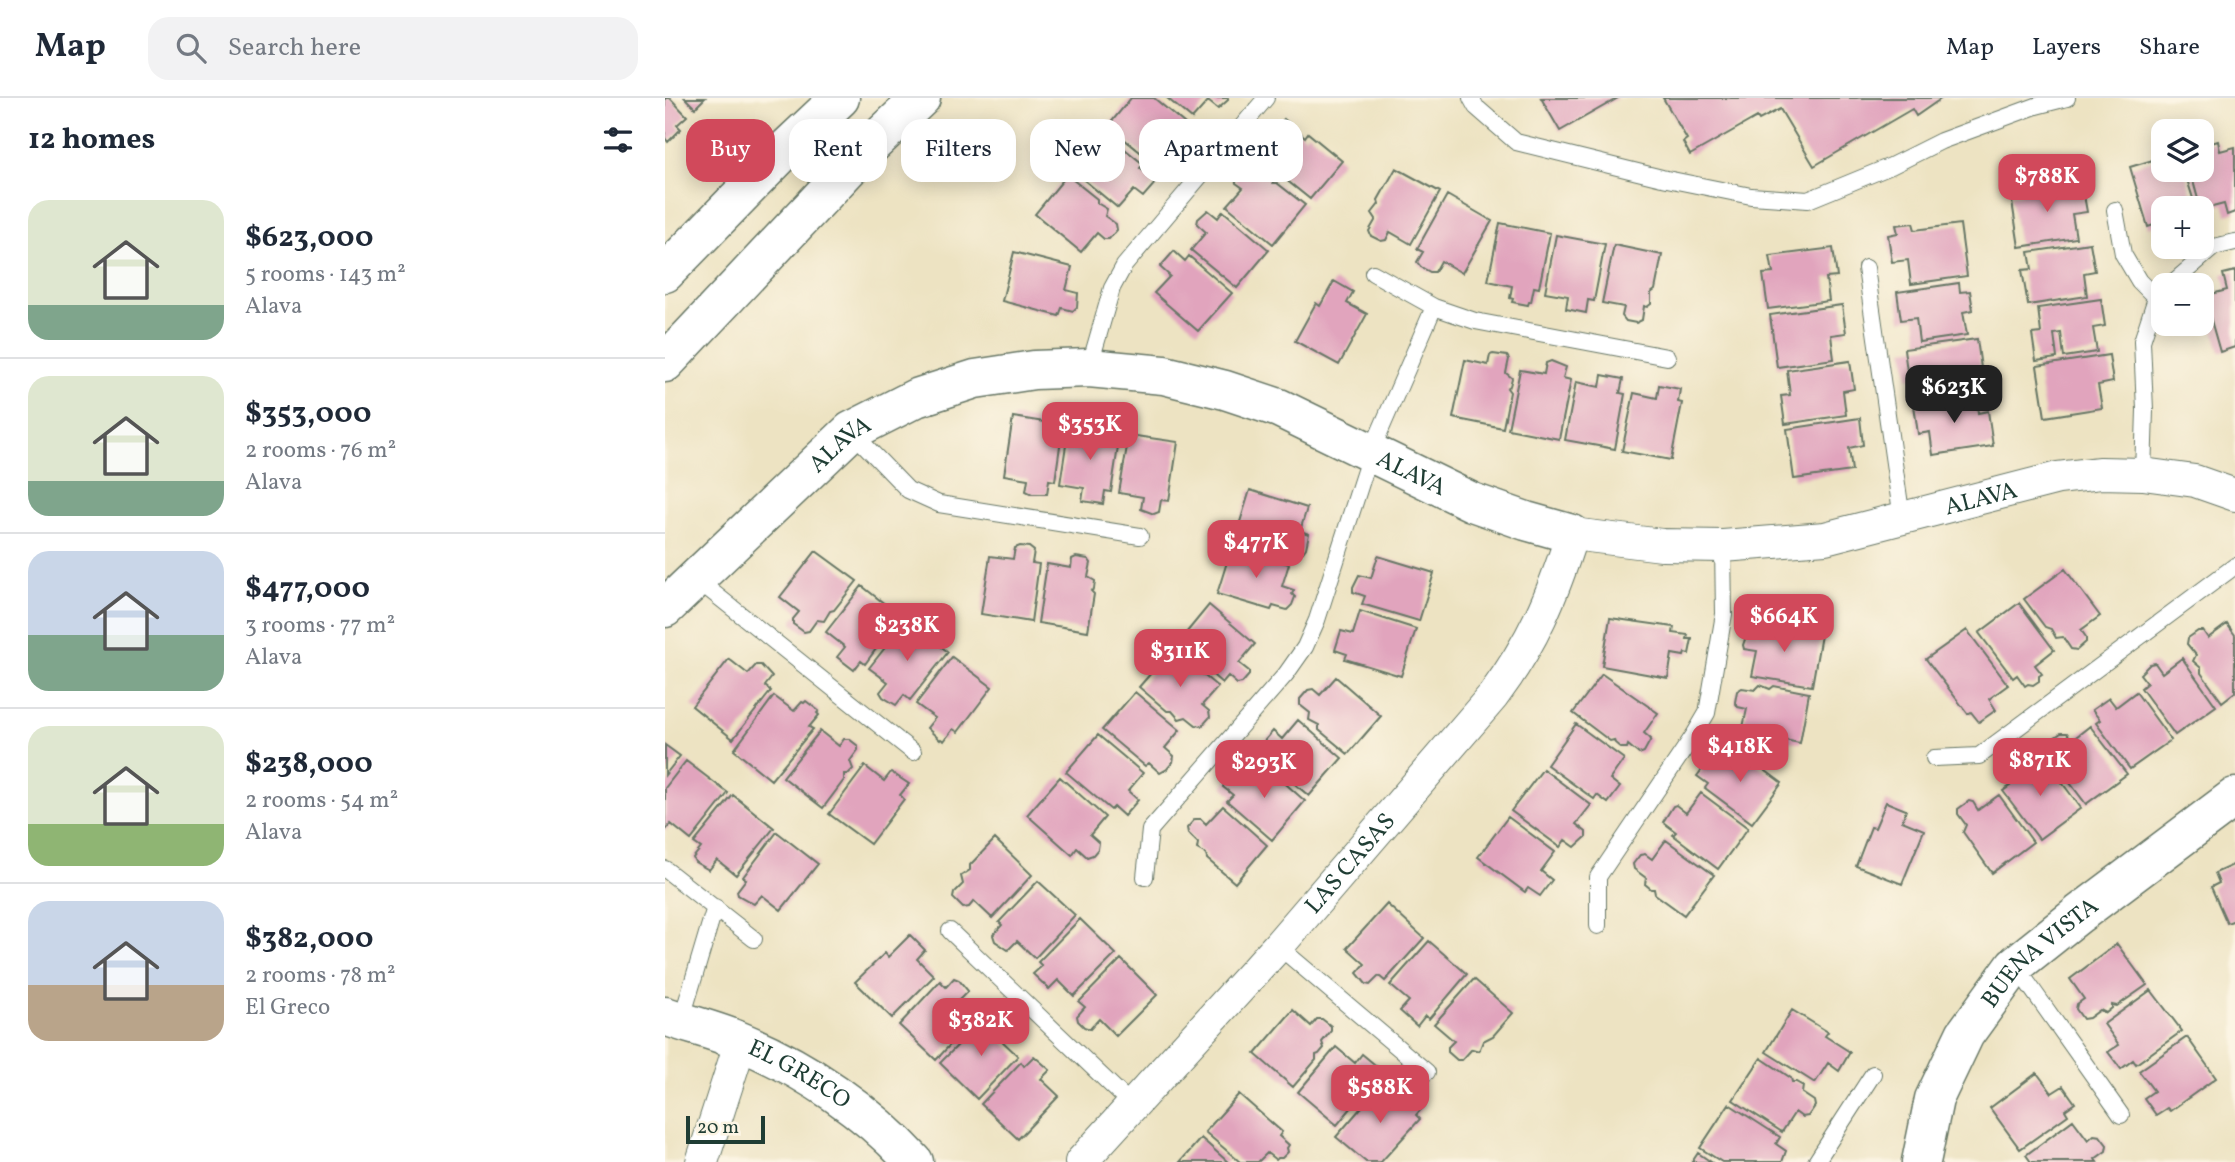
<!DOCTYPE html>
<meta charset="utf-8">
<style>
:root{--surface:#fff;--page:#f2f2f3;--text:#1f2937;--muted:#747a83;--line:#e0e1e3;--accent:#d1495b}
body{margin:0;font-family:Vollkorn,serif;background:var(--page);color:var(--text);height:100vh;display:flex;flex-direction:column;font-size:26px;white-space:nowrap}
*{box-sizing:border-box;margin:0}
p{font-size:23px;color:var(--muted)}
.icon{flex:none;width:38px;height:38px;fill:none;stroke:currentColor;stroke-width:2;stroke-linecap:round;stroke-linejoin:round}
.map{position:relative;flex:1;overflow:hidden}
.drawer{display:flex;flex-direction:column;background:var(--surface);width:665px}
.drawer>*{flex:none}
.top-card{position:absolute;left:21px;top:21px;width:665px;height:63px;display:flex;gap:14px}
.buttons{position:absolute;left:1486px;top:21px;display:grid;gap:14px}
.buttons a{display:grid;place-items:center;width:63px;height:63px;border-radius:14px;background:var(--surface);box-shadow:0 4px 18px #0003;font-size:35px}
.scale{position:absolute;left:21px;bottom:18px;width:79px;box-sizing:border-box;padding-left:7px;border:4px solid #1f3d34;border-top:0;font-size:19px;line-height:24px;white-space:nowrap;color:#1f3d34;-webkit-text-stroke:5px #fcf5e5;paint-order:stroke}
.price{position:absolute;translate:-50% -60px;padding:0 16px;border-radius:14px;background:var(--accent);color:#fff;font-size:23px;line-height:46px;filter:drop-shadow(0 2px 4px #0008)}
.price::after{content:'';position:absolute;left:50%;top:42px;width:21px;height:16px;margin-left:-10px;background:inherit;clip-path:polygon(0 0,100% 0,50% 100%)}
.price.active{background:#222;color:#fff}
ul{padding:0;list-style:none}
li{display:flex;align-items:center;gap:21px;height:175px;padding:0 28px}
li+li{border-top:2px solid var(--line)}
li span{display:grid;place-items:center;flex:none;width:196px;height:140px;border-radius:21px;color:#555}
li>.icon{margin-inline-start:auto}
span .icon{width:84px;height:84px;fill:#fffc;stroke-width:1}
li b{font-size:30px}
h2{display:flex;justify-content:space-between;align-items:center;height:84px;padding:0 28px;font-size:30px}
.tag{padding:0 24px;border-radius:21px;background:var(--surface);box-shadow:0 4px 18px #0003;font-size:24px;line-height:63px}
.tag.active{background:var(--accent);color:#fff}
header{display:flex;align-items:center;gap:42px;box-sizing:border-box;height:98px;padding:0 35px;background:var(--surface);border-bottom:2px solid var(--line)}
header strong{font-size:33px}
nav{display:flex;gap:38px;margin-inline-start:auto;font-size:24px}
.search{width:490px;height:63px;background:var(--page);display:flex;align-items:center;gap:18px;box-sizing:border-box;padding:0 24px;border-radius:21px;color:var(--muted);font-size:26px}
main{display:flex;flex:1;min-height:0}
.map>svg:first-child{display:block}
.building{fill:#e1a4bd}
.lines{fill:none;stroke-linecap:round;stroke-linejoin:round}
.lane-casing{stroke:#677766;stroke-width:18}
.street-casing{stroke:#677766;stroke-width:34}
.secondary-casing{stroke:#677766;stroke-width:41}
.primary-casing{stroke:#677766;stroke-width:41}
.lane{stroke:#fff;stroke-width:16}
.street{stroke:#fff;stroke-width:32}
.secondary{stroke:#fff;stroke-width:38}
.primary{stroke:#fff;stroke-width:38}
.labels{text-anchor:middle;stroke-width:6;stroke-linejoin:round;paint-order:stroke}
.street-label{font-size:24px;fill:#1f3d34;stroke:#fcf5e5}
</style>
<header>
<strong>Map</strong>
<div class="search"><svg class="icon" aria-label="search" viewBox="0 0 24 24"><circle cx="10" cy="10" r="6"/><path d="M15 15l6 6"/></svg>Search here</div>
<nav><a>Map</a><a>Layers</a><a>Share</a></nav>
</header>
<main>
<section class="drawer">
<h2>12 homes<svg class="icon" aria-label="filters" viewBox="0 0 24 24"><path d="M4 7h16M4 17h16"/><circle cx="9" cy="7" r="2"/><circle cx="15" cy="17" r="2"/></svg></h2>
<ul>
<li><span style="background:linear-gradient(#dfe7d0 75%,#7fa58c 0)"><svg class="icon" aria-label="home" viewBox="0 0 24 24"><path d="M3 11l9-7 9 7M6 9v11h12V9"/></svg></span><div><b>$623,000</b><p>5 rooms · 143 m²</p><p>Alava</p></div></li>
<li><span style="background:linear-gradient(#dfe7d0 75%,#7fa58c 0)"><svg class="icon" aria-label="home" viewBox="0 0 24 24"><path d="M3 11l9-7 9 7M6 9v11h12V9"/></svg></span><div><b>$353,000</b><p>2 rooms · 76 m²</p><p>Alava</p></div></li>
<li><span style="background:linear-gradient(#c9d6e8 60%,#7fa58c 0)"><svg class="icon" aria-label="home" viewBox="0 0 24 24"><path d="M3 11l9-7 9 7M6 9v11h12V9"/></svg></span><div><b>$477,000</b><p>3 rooms · 77 m²</p><p>Alava</p></div></li>
<li><span style="background:linear-gradient(#dfe7d0 70%,#8fb573 0)"><svg class="icon" aria-label="home" viewBox="0 0 24 24"><path d="M3 11l9-7 9 7M6 9v11h12V9"/></svg></span><div><b>$238,000</b><p>2 rooms · 54 m²</p><p>Alava</p></div></li>
<li><span style="background:linear-gradient(#c9d6e8 60%,#b9a48a 0)"><svg class="icon" aria-label="home" viewBox="0 0 24 24"><path d="M3 11l9-7 9 7M6 9v11h12V9"/></svg></span><div><b>$382,000</b><p>2 rooms · 78 m²</p><p>El Greco</p></div></li>
</ul>
</section>
<div class="map">
<svg width="1570" height="1064" viewBox="0 0 1570 1064">
<rect width="100%" height="100%" fill="#fcf5e5"/>
<filter id="ink" filterUnits="userSpaceOnUse"><feTurbulence type="fractalNoise" baseFrequency=".0143" numOctaves="2"/><feDisplacementMap in="SourceGraphic" scale="14" xChannelSelector="R" yChannelSelector="G"/><feConvolveMatrix kernelMatrix="1 2 1 2 8 2 1 2 1" color-interpolation-filters="sRGB"/></filter>
<filter id="wash" filterUnits="userSpaceOnUse"><feTurbulence type="fractalNoise" baseFrequency=".00686" numOctaves="4" result="noise"/><feDisplacementMap in="SourceGraphic" scale="28" xChannelSelector="R" yChannelSelector="G"/><feGaussianBlur stdDeviation="1.57" result="paint"/><feColorMatrix in="noise" values="0 0 0 0 0 0 0 0 0 0 0 0 0 0 0 0 0 1.4 0 .05"/><feComposite in="paint" operator="in"/></filter>
<g filter="url(#wash)">
<rect width="100%" height="100%" fill="#ede3c2"/>
<g id="blocks">
<!-- building -->
<path class="building" d="M0 0H5L22 18 12 27 16 31 3 44 0 40Z
M20 0H40L30 10Z
M466 0H489L520 26 517 30 528 39 526 46 515 55 505 48 490 66 443 28Z
M502 0H563V2L553 11 543 3 527 21Z
M876 0H953L895 33Z
M998 0H1277L1251 18 1247 11 1149 68 1115 11 1094 22 1092 19 1025 57 1018 44 1022 41Z
M619 21 640 39 643 35 677 63 645 101 599 64 615 45 605 37Z
M439 34 478 66 475 70 492 83 478 99 469 92 453 110 407 72Z
M1553 43 1555 53 1570 49V114L1562 117 1559 106 1536 112 1525 72H1536V48Z
M1491 61 1494 71 1519 72 1531 110H1498V124L1483 129 1465 69Z
M578 70H583L594 79 600 76 607 82 608 85H612L640 107 608 146 562 108 578 90 571 85 570 80Z
M731 70 775 94 746 146 725 134 721 142 716 143 706 138 704 133 711 121 707 115 714 106 713 102Z
M402 77 432 101V105L442 111 440 118 451 126 452 132 444 141H439L432 135 416 154 370 116Z
M1417 86 1422 114 1407 116 1411 140 1354 149 1346 97Z
M782 97 827 123 797 175 776 163 770 174H765L756 169 752 164 758 154 752 151Z
M543 112 553 120 558 113 604 152 572 190 526 152 541 134 532 126 533 121Z
M835 125 885 135 874 190 869 189 866 204H864L863 207 847 204 848 201 845 200 847 188 823 183Z
M1248 125 1250 132 1295 126 1302 178 1246 186 1243 162 1227 164 1223 137 1233 135 1231 127Z
M891 137 940 146 929 203 923 202 921 215 901 211 903 198 880 194Z
M1425 145 1430 173 1419 175 1422 198 1363 207 1357 172 1367 171 1364 154Z
M949 147 997 157 990 192 986 195V206L982 209 979 208 977 222 971 225 961 223 957 218 959 209 937 205Z
M1168 150 1172 179 1161 180 1164 203 1103 211 1098 176 1108 175 1105 158Z
M509 153 520 163 524 158 567 195 533 233 489 195 505 178 495 169Z
M349 154 407 169 401 192 413 195 412 209 408 213 397 210 394 218 337 203Z
M1570 173V249L1555 254 1539 198 1562 192 1558 176Z
M669 183 688 194 682 205 702 216 674 267 630 243 651 205 655 208Z
M1294 185 1295 194 1305 193 1308 212 1298 214 1302 237 1254 244 1251 220 1236 222 1232 194Z
M1436 201 1440 228 1428 230 1432 254 1399 259 1396 235 1389 236 1392 260 1371 263 1367 236 1376 235 1373 210Z
M1177 207 1181 235 1166 237 1169 261 1112 269 1105 217Z
M1312 241 1319 292 1262 300 1259 277 1243 280 1239 251Z
M828 256 842 258 844 261 841 275 847 280 845 288 842 290 845 294 838 330 788 320 800 262 823 267 825 257Z
M1444 257 1448 284 1433 287 1437 310 1380 319 1372 268Z
M886 263 901 269 898 280 906 282 894 341 843 331 855 272 879 276 881 265Z
M1185 263 1189 291 1178 293 1181 317 1120 326 1116 298 1125 297 1122 272Z
M937 277 958 281 955 295 960 296 950 351 900 342 911 284 935 289Z
M994 287 1015 291 1013 304 1017 305 1006 362 957 353 969 295 992 300Z
M1311 298 1313 315 1323 313 1328 348 1268 357 1265 334 1253 336 1249 307Z
M348 319 398 327 390 383 384 382 382 396H367L361 393 363 381 339 377Z
M1195 320 1198 347 1184 350 1187 373 1129 381 1122 331Z
M404 328 455 336 446 394 440 393 438 406 417 403 419 390 395 386Z
M464 337 513 344 504 403 496 402 494 414 489 416 476 411 478 399 454 395Z
M585 392 642 410 635 433 644 436 641 450 638 454 624 450 619 454 610 449 605 451 570 440Z
M355 448 364 449 369 453 367 465 374 466 366 524 316 516 325 458 348 461 350 450Z
M567 448 624 466 617 488 629 492 627 496 630 499 627 507 622 512 608 508 606 512 552 496Z
M151 453 192 483 169 512 165 513 159 523 152 522 144 533 139 534 128 526V521L134 514 115 499Z
M713 458 769 475 754 523 697 506 700 498 688 494V489L694 477 706 480Z
M411 459 423 461 426 465 423 479 430 483 429 491 426 493 429 496 423 533 373 525 382 466 406 470 407 461Z
M1400 471 1435 518 1416 532 1421 539V544L1412 552 1406 551 1398 539 1391 540 1386 531 1380 529 1359 501Z
M197 488 235 518 200 566 196 563 189 572 172 559 180 549 161 534Z
M1354 505 1389 552 1370 567 1377 576 1374 578V583L1368 587 1363 586 1360 588 1352 577 1348 580 1314 535Z
M544 507 590 546 574 565 584 573V577L577 585 572 586 563 578 557 585 512 546Z
M695 513 751 531 736 578 680 561 682 556 670 552 676 533 688 536Z
M945 520 1009 529 1008 535 1023 537 1022 541H1027L1024 556 1020 555 1019 558 1007 556 1003 580 937 568Z
M242 522 283 554 245 602 239 597 231 607 218 599 215 594 223 584 204 570Z
M1096 526 1156 537 1147 588 1087 578 1092 553 1079 551 1078 547 1083 533 1095 535Z
M1562 526 1570 537V594L1557 604 1536 575V570L1528 563 1531 557 1522 546 1523 540 1533 533H1538L1543 540Z
M1302 532 1343 587 1324 601 1331 612 1314 624 1306 614 1303 616 1261 561Z
M507 551 553 589 537 607 544 613 545 619 537 628 531 627 521 619 514 621 507 613H502L474 589Z
M287 559 327 589 293 634 288 631 279 643 276 641 275 642 262 630 270 620 251 606Z
M1517 560 1551 608 1510 637 1476 590 1482 585 1475 576 1485 566 1490 565 1497 575Z
M64 561 83 576 91 567H96L107 579 100 588 106 593 68 641 27 608Z
M937 576 993 615 979 635 986 641 979 654 974 656 963 647 962 650H956L950 645 949 642 945 643 908 615Z
M671 579 716 618 683 656 654 632V627L644 622 645 615 635 607V601L643 592 648 591 655 597Z
M1095 587 1105 591 1109 588 1144 595 1135 645 1077 634 1082 611 1073 609 1070 604 1072 593 1077 590 1090 592Z
M470 594 515 632 500 650 509 658 508 664 502 671 495 675 484 665 480 668 437 632Z
M1471 594 1506 642 1465 671 1431 625 1435 622 1427 612 1444 600 1451 609Z
M109 598 129 613 137 604 139 605 141 603 154 613 152 615 154 617 144 629 148 631 106 682 69 652Z
M633 622 677 660 644 698 602 662 605 658 594 649 608 633 617 641Z
M911 626 959 661 945 681 955 689 943 705 932 697 929 701 882 667Z
M1425 628 1462 676 1421 706 1399 677 1400 672 1396 671 1391 665 1394 658 1386 648V642L1396 635H1402L1407 642Z
M155 633 174 648 179 641H184L193 648V652L185 663 188 671 183 676H179V682L158 710 118 679Z
M433 637 478 675 463 693 473 702 459 718 449 709 446 712 401 674Z
M0 647 15 658 0 677Z
M1070 650 1117 685 1087 725 1040 690 1043 686 1032 678 1045 661 1055 669Z
M1380 662 1416 710 1374 741 1338 693 1345 688 1337 678 1347 668 1353 667 1360 677Z
M21 663 63 695 26 742 6 726 0 733V690Z
M596 664 640 703 607 742 562 703 568 697 558 689 560 684 570 675 579 683Z
M200 668 219 683 226 674 244 686 235 697 239 701 205 746 164 716Z
M878 671 926 707 911 726 921 734V739L910 749 900 742 895 749 846 713Z
M395 679 440 719 425 737 434 745 433 751 428 757 422 759 412 750 407 757 362 717Z
M1036 695 1083 730 1053 771 1008 737 1011 734 998 724 1008 708 1011 707 1021 715Z
M68 697 109 730 71 777 52 762 44 772 30 764 28 760 36 750 29 745Z
M1334 697 1368 744 1327 775 1298 734 1301 727 1293 716V711L1304 703 1308 704 1313 712Z
M1221 704 1241 712 1237 723 1259 732 1237 786 1191 768 1206 729 1210 730Z
M558 708 602 747 570 785 542 761 541 756 532 751 533 745 523 735 522 730 530 721H536L541 726Z
M843 719 890 754 876 773 887 782 875 798 863 790 860 794 813 759Z
M112 734 153 766 116 812 97 797 89 806 73 797 72 793 81 781 78 779Z
M330 741 367 777 327 820 309 803 304 809 298 810 288 800 289 795 298 786 296 778 305 772V767Z
M1001 742 1049 777 1019 817 990 796 989 791H986L980 786 981 780 969 771 968 766 975 757 980 756 987 761Z
M1570 766V822L1562 825 1546 789 1554 785 1550 775Z
M373 783 410 817 370 860 352 843 343 852 330 843 328 837 337 827 334 824Z
M722 806 759 840 720 883 714 878 705 887 701 886 692 875 700 866 682 850Z
M415 821 451 856 409 898 393 882 384 891 368 876 377 868 373 864Z
M245 837 260 852 252 861 269 878 227 920 190 884 220 855 223 859Z
M764 843 802 876 764 921 760 918 752 928 735 913 744 903 725 887Z
M1452 846 1482 887 1452 908 1447 907V910L1441 915 1435 912 1424 920 1418 921 1411 911 1412 906 1419 901 1405 881Z
M456 861 492 897 451 938 434 921 425 931 419 929 413 923 412 918 420 909 414 904Z
M289 880 294 882 303 893 294 902 311 919 271 962 234 927 275 883 281 889Z
M809 881 848 915 828 938 818 943 814 953 807 951 797 962H792L783 954V949L789 943 769 926Z
M1486 892 1517 933 1471 966 1468 962 1456 971 1443 954 1454 947 1439 926Z
M628 912 646 928 652 921H657L666 928V933L657 944 659 950 654 956 651 957V962L628 989 590 956Z
M1127 912 1163 934 1160 938 1185 954 1174 973 1163 965 1150 985 1101 954Z
M334 921 342 929V935L336 942 353 958 312 1001 275 965 301 939H305L311 930 318 932 328 922Z
M1522 939 1551 980 1505 1013 1502 1010 1491 1017 1479 1000 1489 993 1474 973Z
M671 949 690 965 697 956 714 970 704 981 708 984 672 1027 633 994Z
M369 958 385 972 376 981 394 998 353 1041 316 1006 356 964 359 968Z
M1096 960 1126 980 1127 984H1131L1138 988 1137 995 1149 1003 1150 1008 1143 1018 1137 1019 1130 1014 1117 1034 1068 1002Z
M1372 975 1387 995 1398 988 1410 1005 1400 1012 1403 1017 1355 1051 1325 1010Z
M715 988 735 1004 743 994 759 1008 751 1017 755 1021 716 1064H701L671 1039Z
M574 996 617 1034 614 1038 624 1047 622 1050 623 1054 617 1060H613L611 1062 602 1055 593 1064H575L540 1034Z
M1064 1006 1115 1039 1111 1046 1121 1053 1117 1064H1057L1035 1050Z
M1408 1022 1423 1042 1429 1037 1435 1038 1442 1047 1441 1053 1430 1061 1432 1064H1366L1361 1057Z
M536 1040 563 1064H515Z
M1033 1055 1046 1064H1027Z"/>
</g>
</g>
<g filter="url(#ink)">
<use href="#blocks" fill-opacity="0" stroke="#677766" stroke-width="2"/>
<g class="lines">
<!-- lane casing -->
<g class="lane-casing">
<path id="lane" d="M806 0 811 9 851 44 997 80 1086 98 1143 102 1226 68 1276 43 1371 8 1402 0
M1450 112 1458 156 1474 183 1491 200 1477 243 1480 312 1478 376
M1201 170 1237 421
M708 175 769 209 810 223 1002 259
M1505 187 1549 149 1570 144
M424 270 447 190 459 168 601 0
M186 333 243 392 274 406 475 438
M31 481 248 654
M1269 660 1314 658 1570 468
M0 771 89 841
M480 779 485 732 621 576 640 549 652 522 706 354 769 209
M933 828V779L1029 637 1042 615 1059 516 1058 448
M285 833 466 1006
M613 848 762 974
M1350 867 1456 1017
M16 923 50 809
M1151 1064 1208 976"/>
</g>
<!-- street casing -->
<g class="street-casing">
<g id="street">
<path d="M37 1064 76 943"/>
<path id="s1" d="M416 1064 613 848 828 598C868 544 887 499 907 436L997 447 1058 448 1160 440 1393 380 1435 375 1478 376 1530 383 1570 397"/>
</g>
</g>
<!-- secondary casing -->
<g class="secondary-casing">
<g id="secondary">
<path id="s2" d="M0 510 186 333 251 300 310 281 369 272 424 270 499 277 560 292 614 310 807 404 861 423 907 436"/>
<path id="s3" d="M0 918C25 927 52 933 77 944 141 971 203 1013 249 1064"/>
<path id="s4" d="M1256 1064 1269 1001 1300 936 1350 867 1414 816 1570 699"/>
</g>
</g>
<!-- primary casing -->
<g class="primary-casing">
<path id="primary" d="M0 175 124 48 175 0
M0 265 197 56 256 0"/>
</g>
<!-- lane -->
<use href="#lane" class="lane"/>
<!-- street -->
<use href="#street" class="street"/>
<!-- secondary -->
<use href="#secondary" class="secondary"/>
<!-- primary -->
<use href="#primary" class="primary"/>
</g>
</g>
<g class="labels">
<!-- street labels -->
<g class="street-label">
<text dy="8" stroke="none"><textPath href="#s2" startOffset="240">ALAVA</textPath></text>
<text dy="8" stroke="none"><textPath href="#s2" startOffset="849">ALAVA</textPath></text>
<text dy="8" stroke="none"><textPath href="#s1" startOffset="1218">ALAVA</textPath></text>
<text dy="8" stroke="none"><textPath href="#s1" startOffset="402">LAS CASAS</textPath></text>
<text dy="8" stroke="none"><textPath href="#s4" startOffset="248">BUENA VISTA</textPath></text>
<text dy="8" stroke="none"><textPath href="#s3" startOffset="147">EL GRECO</textPath></text>
</g>
</g>
</svg>
<div class="buttons">
<a><svg class="icon" aria-label="layers" viewBox="0 0 24 24"><path d="M12 4l9 5-9 5-9-5zM3 14l9 5 9-5"/></svg></a>
<a>+</a>
<a>−</a>
</div>
<div class="scale">20 m</div>
<b class="price" style="left:1382px;top:116px">$788K</b>
<b class="price active" style="left:1289px;top:327px">$623K</b>
<b class="price" style="left:425px;top:364px">$353K</b>
<b class="price" style="left:591px;top:482px">$477K</b>
<b class="price" style="left:1119px;top:556px">$664K</b>
<b class="price" style="left:242px;top:565px">$238K</b>
<b class="price" style="left:515px;top:591px">$311K</b>
<b class="price" style="left:1075px;top:686px">$418K</b>
<b class="price" style="left:1375px;top:700px">$871K</b>
<b class="price" style="left:599px;top:702px">$293K</b>
<b class="price" style="left:316px;top:960px">$382K</b>
<b class="price" style="left:715px;top:1027px">$588K</b>
<div class="top-card">
<a class="tag active">Buy</a>
<a class="tag">Rent</a>
<a class="tag">Filters</a>
<a class="tag">New</a>
<a class="tag">Apartment</a>
</div>
</div>
</main>
